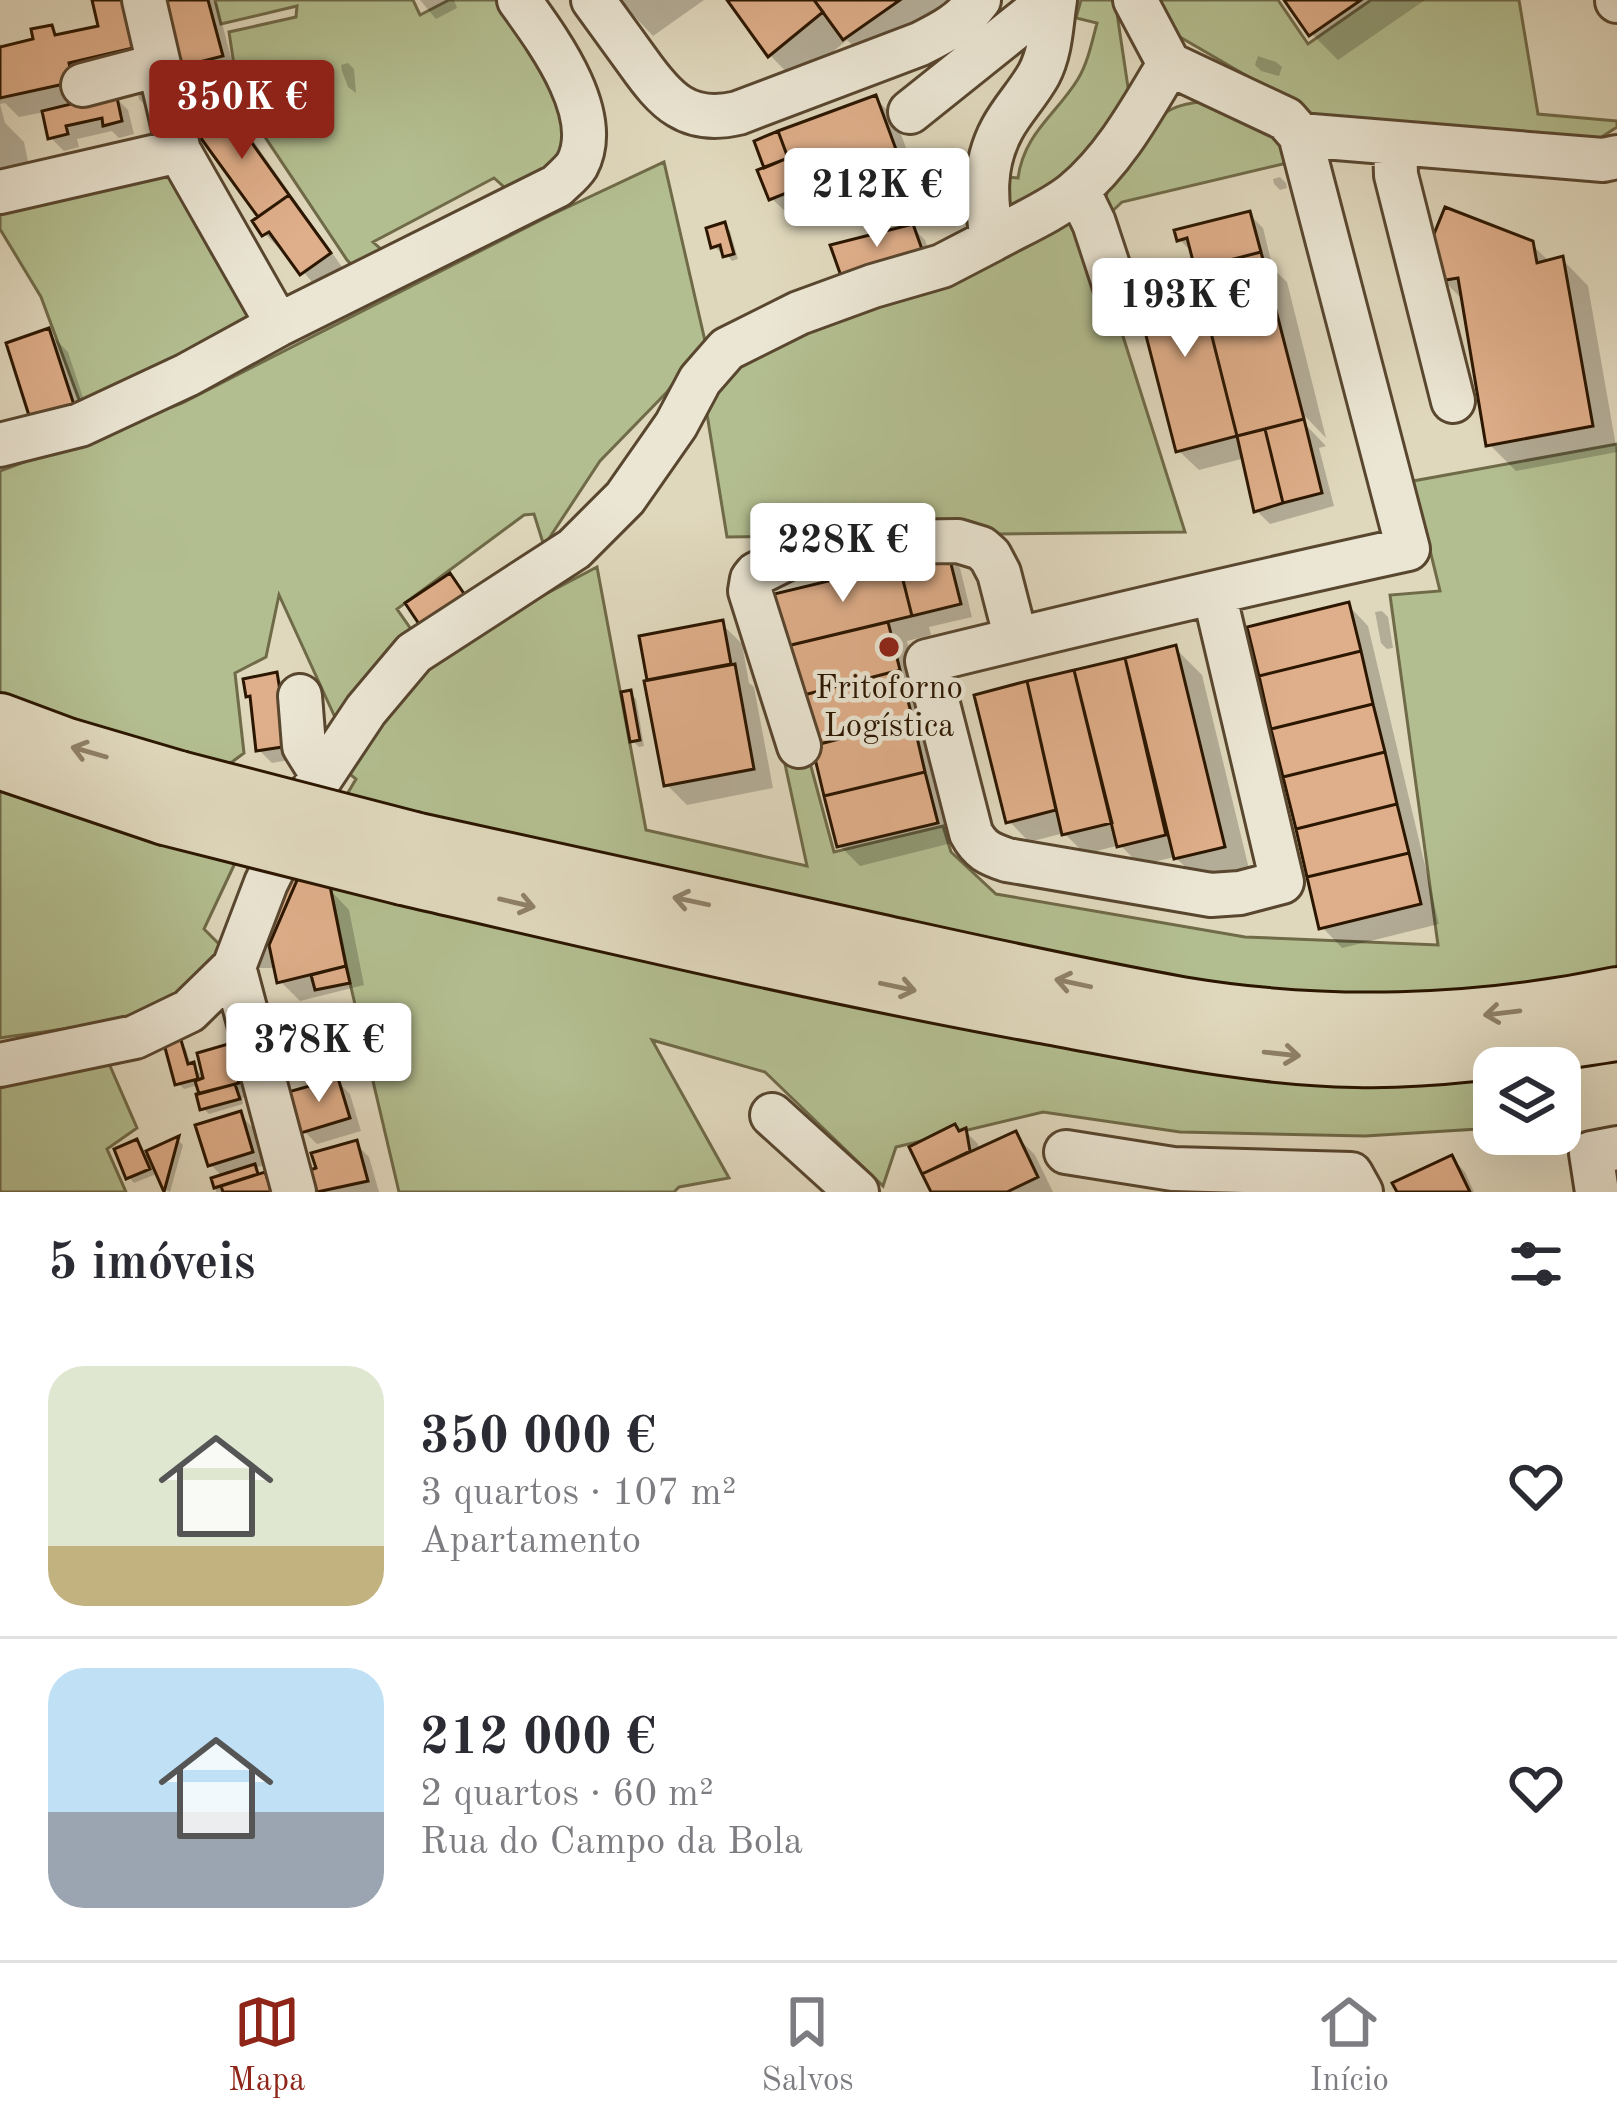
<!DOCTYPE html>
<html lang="pt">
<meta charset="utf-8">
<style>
:root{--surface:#fff;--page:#f2f2f3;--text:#2b2b33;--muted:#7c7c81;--line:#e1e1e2;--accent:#8f2418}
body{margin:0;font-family:"Old Standard TT",serif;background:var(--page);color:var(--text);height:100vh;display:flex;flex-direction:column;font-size:45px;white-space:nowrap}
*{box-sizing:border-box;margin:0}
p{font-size:39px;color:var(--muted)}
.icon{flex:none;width:66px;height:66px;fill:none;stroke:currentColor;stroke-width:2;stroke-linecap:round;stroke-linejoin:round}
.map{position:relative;height:1192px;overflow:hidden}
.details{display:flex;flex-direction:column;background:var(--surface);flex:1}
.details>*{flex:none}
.fabs{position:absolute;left:1473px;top:1047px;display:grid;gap:24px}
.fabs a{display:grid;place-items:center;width:108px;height:108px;border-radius:24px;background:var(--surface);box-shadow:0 12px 48px #0002;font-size:60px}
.price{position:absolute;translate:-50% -102px;padding:0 27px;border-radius:12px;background:#fff;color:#222;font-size:39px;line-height:78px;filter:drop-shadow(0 3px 6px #0008)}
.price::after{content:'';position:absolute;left:50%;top:72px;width:36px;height:27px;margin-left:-18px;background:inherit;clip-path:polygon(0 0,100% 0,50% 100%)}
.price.on{background:var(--accent);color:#fff}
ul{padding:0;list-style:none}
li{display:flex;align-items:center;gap:36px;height:300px;padding:0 48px}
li+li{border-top:3px solid var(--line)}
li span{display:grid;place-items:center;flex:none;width:336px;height:240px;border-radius:36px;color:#555}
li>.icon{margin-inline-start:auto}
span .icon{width:144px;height:144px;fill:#fffc;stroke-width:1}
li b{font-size:51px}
h2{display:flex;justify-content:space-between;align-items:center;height:144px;padding:0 48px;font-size:51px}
.tab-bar{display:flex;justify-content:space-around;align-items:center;height:168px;border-top:3px solid var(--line);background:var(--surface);font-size:33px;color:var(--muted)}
.tab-bar a{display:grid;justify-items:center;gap:6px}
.tab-bar .on{color:var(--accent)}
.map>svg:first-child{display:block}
.green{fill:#b3be90;stroke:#6f6a48;stroke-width:3}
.shadow{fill:#0003}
.building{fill:#dfae8a;stroke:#2b1600;stroke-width:3}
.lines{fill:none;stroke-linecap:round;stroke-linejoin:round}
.minor-casing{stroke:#58462f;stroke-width:48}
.major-casing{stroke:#2b1600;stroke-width:60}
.minor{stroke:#ebe6d4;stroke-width:42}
.major{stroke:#e0d8bd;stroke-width:54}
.major-bridge-casing{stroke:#2b1600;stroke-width:60;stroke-linecap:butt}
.major-bridge{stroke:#e0d8bd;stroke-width:54}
.oneway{stroke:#8f8168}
.poi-dot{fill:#8f2418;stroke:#ebe6d4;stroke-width:4.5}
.labels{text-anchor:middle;stroke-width:9;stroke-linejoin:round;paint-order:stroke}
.poi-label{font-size:33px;fill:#2b1600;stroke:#ebe6d4}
</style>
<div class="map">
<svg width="1617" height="1192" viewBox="0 0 1617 1192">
<rect width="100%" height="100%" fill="#e0d8bd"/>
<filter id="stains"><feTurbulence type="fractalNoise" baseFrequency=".00167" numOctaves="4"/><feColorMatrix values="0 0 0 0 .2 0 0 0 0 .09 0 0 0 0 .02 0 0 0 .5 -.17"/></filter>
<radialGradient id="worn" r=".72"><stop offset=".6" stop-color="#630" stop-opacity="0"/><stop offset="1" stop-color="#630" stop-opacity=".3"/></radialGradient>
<!-- green -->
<path class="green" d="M215 0H413L420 15 449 0H503L550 61 574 148 512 194 494 178 373 242 390 257 360 273 347 260 239 98 229 32 296 17 297 6 221 24Z
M1081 0H1115L1129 94C1106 142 1052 192 1005 216L997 176 1018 178C1024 133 1056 115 1078 79 1088 62 1092 42 1097 23L1076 18Z
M1157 0H1278L1308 44 1371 0H1519L1538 114 1617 121V127L1591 144 1321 119 1173 33Z
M1218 101 1287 140V163L1122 202 1105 218C1105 202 1106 187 1115 172 1124 155 1154 118 1172 109 1186 102 1202 102 1218 101Z
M664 162 705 341 667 392 600 461 544 546 534 514 524 515 397 609 415 635 339 726 279 595 266 657 235 673 244 753 224 768 186 759 0 695V471L182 403 551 215Z
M174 169 253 309 250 321 84 413 41 297 0 229V211Z
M1060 221 1089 229 1185 532 727 537 705 402 734 354Z
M1617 444V968L1530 985 1404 1000 1198 985 870 916 346 796 356 779 341 767 441 649 597 567 646 830 807 866 783 755 806 748 834 852 943 826 951 852 996 894 1245 937 1438 945 1390 595 1440 591 1413 481Z
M0 779 236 861 204 929 223 948C211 961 199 979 184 991 142 1023 52 1030 0 1038Z
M330 886 1490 1073 1494 1100V1128L1365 1136 1180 1132 1043 1112 896 1147 883 1186 765 1072 652 1040 729 1178 679 1187 674 1192H399L350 983Z
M107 1059 137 1128 107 1149 126 1192H0V1079Z"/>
<!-- shadow -->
<path class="shadow" d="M102 0H124L143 32 115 97 128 110 134 134 119 138 112 131 77 139 79 147 64 151 51 138 45 112 19 117 5 103 0 104 5 123 24 142 29 166 0 172V44L5 49 37 41 51 28 60 37 101 28Z
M166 0H213L217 4 234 69 196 78 183 65Z
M420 0H454L457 8 436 19Z
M619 0H704L653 36Z
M731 0H947L866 58 847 40 796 82 770 55Z
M1287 0H1425L1338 60 1312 34Z
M1258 56 1276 62 1282 67 1279 76 1261 71 1255 65Z
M348 63 354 69 356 93 348 87 342 71 341 65Z
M144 89 152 104 145 105 139 99 137 91Z
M875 98 895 118 915 172 821 207 814 200 785 211 771 198 769 169Z
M227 112 247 132 342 267 315 286 282 245 278 247 265 234 263 217Z
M1280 177 1286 183 1287 188 1280 190 1274 184 1273 179Z
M1249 214 1263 228 1273 269 1287 282 1326 438 1301 412V420L1326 446 1319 448 1334 506 1270 524 1257 511 1245 458 1199 470 1178 450 1199 272 1194 254 1179 239Z
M724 226 730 231 738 259 732 261 724 251 720 252 714 246Z
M912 227 925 240 935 268 857 288Z
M1531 244 1550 262 1562 259 1588 286 1617 452 1516 471 1489 444 1465 302 1443 280Z
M48 332 68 352 94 431 55 444Z
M947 555 960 568 972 617 929 627 931 635 907 641 956 842 860 866 840 846 778 597Z
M1348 605 1368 626 1439 924 1342 948 1322 927Z
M1382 611 1388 617 1393 648 1387 649 1381 643 1375 612Z
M722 624 742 644 749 683 754 687 773 788 687 805 666 784 642 638Z
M1175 648 1202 675 1250 873 1203 884 1175 857 1140 865 1120 845 1085 854 1064 833 1029 842 1009 821 978 697Z
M276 676 289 689 300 758 272 763 259 750 254 701 249 696Z
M630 693 636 699 644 746 639 747 633 741Z
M288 879 329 889 349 910 364 985 300 1001 280 981 277 968H257L251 962Z
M180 1043 186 1049 191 1066 207 1079 228 1047 241 1060 251 1096 242 1098 243 1104 209 1114 203 1108 199 1085 184 1089 178 1083Z
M337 1081 350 1094 361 1131 317 1144 304 1131Z
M240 1114 253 1128 264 1165 255 1168 279 1192H216L215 1180 223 1177 210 1164Z
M965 1131 978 1144 979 1151 1015 1135 1035 1155 1053 1192H934L913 1149Z
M178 1140 183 1145 170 1192 166 1190 159 1173 134 1183 129 1177 136 1142 145 1155Z
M356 1144 369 1157 379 1192H320L314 1172Z
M1452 1158 1465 1172 1474 1192H1400L1396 1185Z"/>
<!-- building -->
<path class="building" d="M92 0H122L127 21 135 19 139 38 131 40 133 48 69 63 73 82 0 98V47L33 39 31 29 52 25 55 35 98 26Z
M163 0H208L223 56 180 67Z
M727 0H814L823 12 768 57Z
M814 0H900L843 40Z
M1284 0H1361L1309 36Z
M116 93 122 121 103 126 102 118 66 126 68 134 48 139 42 111Z
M876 95 897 152 799 188 778 131Z
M227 108 289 195 258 217 195 130Z
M778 131 788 158 764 168 754 141Z
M788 158 799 188 769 200 757 170Z
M289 195 331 253 300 275 269 232 262 236 252 221Z
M1445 207 1533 241 1537 263 1563 256 1593 426 1486 446 1458 278 1440 281 1432 239Z
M1250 211 1261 252 1195 269 1187 238 1177 241 1174 230Z
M725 222 734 254 723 257 720 245 711 248 706 228Z
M913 224 924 255 841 276 830 245Z
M1261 252 1304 419 1237 436 1195 269Z
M1195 269 1237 436 1176 452 1133 285Z
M49 328 76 411 32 425 6 343Z
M1304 419 1322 493 1283 503 1265 429Z
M1265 429 1283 503 1254 512 1237 436Z
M948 552 961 604 912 616 899 564Z
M899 564 912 616 787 646 774 594Z
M450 573 467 598 421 627 405 603Z
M1349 602 1361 651 1259 676 1247 627Z
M723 620 731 664 647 680 639 636Z
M888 622 900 670 800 696 787 646Z
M1176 645 1225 847 1174 859 1125 658Z
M1361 651 1373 704 1271 729 1259 676Z
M1125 658 1166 835 1117 847 1074 670Z
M735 664 754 769 664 786 644 681Z
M900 670 913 720 812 746 800 696Z
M1074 670 1112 823 1062 835 1027 681Z
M277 672 289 746 256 751 250 696 246 697 243 679Z
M1027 681 1056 810 1006 823 974 695Z
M631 690 640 740 630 742 621 692Z
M1373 704 1385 752 1283 777 1271 729Z
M913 720 925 772 824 796 812 746Z
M1385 752 1397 804 1296 829 1283 777Z
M925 772 938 823 837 847 824 796Z
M1397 804 1409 853 1307 877 1296 829Z
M1409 853 1421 904 1319 929 1307 877Z
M286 875 298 878 269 945 256 943Z
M298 878 330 886 346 966 277 983 269 945Z
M346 966 350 983 315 990 311 975Z
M181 1040 188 1064 194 1062 198 1079 175 1085 164 1044Z
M228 1044 239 1083 199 1094 195 1081 203 1078 197 1053Z
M338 1078 350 1118 301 1133 288 1092Z
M235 1084 240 1099 200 1110 196 1094Z
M241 1111 253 1152 208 1166 195 1125Z
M955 1124 959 1131 966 1128 970 1151 922 1174 909 1147Z
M1016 1131 1038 1177 1007 1192H931L922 1174Z
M179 1136 164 1192 146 1151Z
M137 1139 150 1169 126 1179 114 1149Z
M357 1140 368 1181 317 1192 310 1170 316 1168 311 1153Z
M1452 1155 1470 1192H1397L1392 1183Z
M255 1164 258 1174 214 1188 211 1178Z
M265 1172 272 1192H223L221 1186Z"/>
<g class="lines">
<!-- minor casing -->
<g class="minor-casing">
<path id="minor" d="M144 0 179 151 278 325 557 186C564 179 572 173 577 165 604 114 547 39 519 0
M593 0C608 21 623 41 638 62 665 100 687 125 738 113L920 44C944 32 963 22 979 0
M1055 0C1051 25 1051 51 1039 74 1028 94 1012 110 1002 129 982 166 986 201 992 240 1017 226 1052 211 1074 193 1115 159 1142 109 1169 64
M1135 0 1169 64
M1617 0V1
M1169 64 1286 119 1300 135 1408 549C1247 584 1086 622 927 661L971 833C980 850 989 854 1007 860L1211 895 1240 893 1282 882 1214 593
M83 85 159 65
M910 112 1050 0
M1300 135 1603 160 1617 157
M1395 143 1396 175 1453 401
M1078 190 1094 223 1122 308
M0 192 179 151
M0 445 80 425 187 375 278 325
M300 696 304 746 322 775
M799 746 750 591 752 579 756 574 818 543 958 541 981 548 990 556 999 573 1016 639
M234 967 294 1192
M0 1065 135 1037 189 1011 234 967 266 883 310 794 366 710 414 653 574 549 625 498 676 425 700 380 727 349 799 313 873 286 942 266 992 240
M772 1115 857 1192
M1066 1152 1173 1169 1351 1174 1361 1192
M1597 1192 1591 1153 1617 1148"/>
</g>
<!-- major casing -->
<g class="major-casing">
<path id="major" d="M0 721 67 746 179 779
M2 762 165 817
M414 840C568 874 723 908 878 942 978 964 1080 987 1181 1005 1324 1029 1476 1025 1617 995
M403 877C615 926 827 976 1041 1015 1146 1034 1249 1057 1356 1059 1444 1061 1530 1046 1617 1033"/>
</g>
<!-- minor -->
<use href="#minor" class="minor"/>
<!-- major -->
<use href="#major" class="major"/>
<!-- major-bridge casing -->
<g class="major-bridge-casing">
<path id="major-bridge" d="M179 779 414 840
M165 817 403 877"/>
</g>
<!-- major-bridge -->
<use href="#major-bridge" class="major-bridge"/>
</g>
<!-- one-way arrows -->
<defs><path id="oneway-shaft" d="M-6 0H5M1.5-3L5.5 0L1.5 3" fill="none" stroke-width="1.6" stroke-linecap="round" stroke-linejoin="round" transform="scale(3)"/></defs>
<g class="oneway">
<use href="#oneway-shaft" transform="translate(89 752) rotate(-164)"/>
<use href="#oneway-shaft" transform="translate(691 901) rotate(-168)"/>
<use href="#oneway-shaft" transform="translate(517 903) rotate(13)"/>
<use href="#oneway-shaft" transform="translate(1073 983) rotate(-168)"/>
<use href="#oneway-shaft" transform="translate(898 987) rotate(12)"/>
<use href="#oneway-shaft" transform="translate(1502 1013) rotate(173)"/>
<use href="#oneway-shaft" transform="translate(1282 1054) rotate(6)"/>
</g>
<!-- markers -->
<circle class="poi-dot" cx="889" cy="647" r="12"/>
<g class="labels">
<!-- poi labels -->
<g class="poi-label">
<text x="889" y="698">Fritoforno<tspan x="889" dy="38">Logística</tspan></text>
</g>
</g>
<rect width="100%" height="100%" filter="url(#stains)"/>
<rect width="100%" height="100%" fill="url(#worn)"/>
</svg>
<div class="fabs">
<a><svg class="icon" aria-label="layers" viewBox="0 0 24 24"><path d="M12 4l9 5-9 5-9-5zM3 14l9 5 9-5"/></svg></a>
</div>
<b class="price on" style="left:242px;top:162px">350K €</b>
<b class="price" style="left:877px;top:250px">212K €</b>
<b class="price" style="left:1185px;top:360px">193K €</b>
<b class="price" style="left:843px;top:605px">228K €</b>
<b class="price" style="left:319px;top:1105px">378K €</b>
</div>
<section class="details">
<h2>5 imóveis<svg class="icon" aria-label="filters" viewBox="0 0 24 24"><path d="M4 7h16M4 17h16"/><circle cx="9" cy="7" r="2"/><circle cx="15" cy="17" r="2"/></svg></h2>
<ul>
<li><span style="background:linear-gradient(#dfe7d0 75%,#c2b280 0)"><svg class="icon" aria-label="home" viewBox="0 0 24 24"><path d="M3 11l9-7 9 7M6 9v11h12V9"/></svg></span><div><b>350 000 €</b><p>3 quartos · 107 m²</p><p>Apartamento</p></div><svg class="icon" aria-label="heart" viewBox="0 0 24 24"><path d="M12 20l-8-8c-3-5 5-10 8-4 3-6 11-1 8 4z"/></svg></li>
<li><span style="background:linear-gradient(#bfe0f5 60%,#9aa5b1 0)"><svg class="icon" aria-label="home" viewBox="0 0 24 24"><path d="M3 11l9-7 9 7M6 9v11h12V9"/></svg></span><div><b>212 000 €</b><p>2 quartos · 60 m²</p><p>Rua do Campo da Bola</p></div><svg class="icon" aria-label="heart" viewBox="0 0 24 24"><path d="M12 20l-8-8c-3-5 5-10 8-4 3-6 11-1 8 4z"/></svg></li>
</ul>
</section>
<nav class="tab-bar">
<a class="on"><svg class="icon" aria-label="map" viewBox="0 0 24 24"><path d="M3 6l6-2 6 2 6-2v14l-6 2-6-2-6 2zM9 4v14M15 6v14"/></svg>Mapa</a>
<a><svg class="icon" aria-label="saved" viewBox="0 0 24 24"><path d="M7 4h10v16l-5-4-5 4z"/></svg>Salvos</a>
<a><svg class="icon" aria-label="home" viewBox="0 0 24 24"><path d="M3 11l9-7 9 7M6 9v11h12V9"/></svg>Início</a>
</nav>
